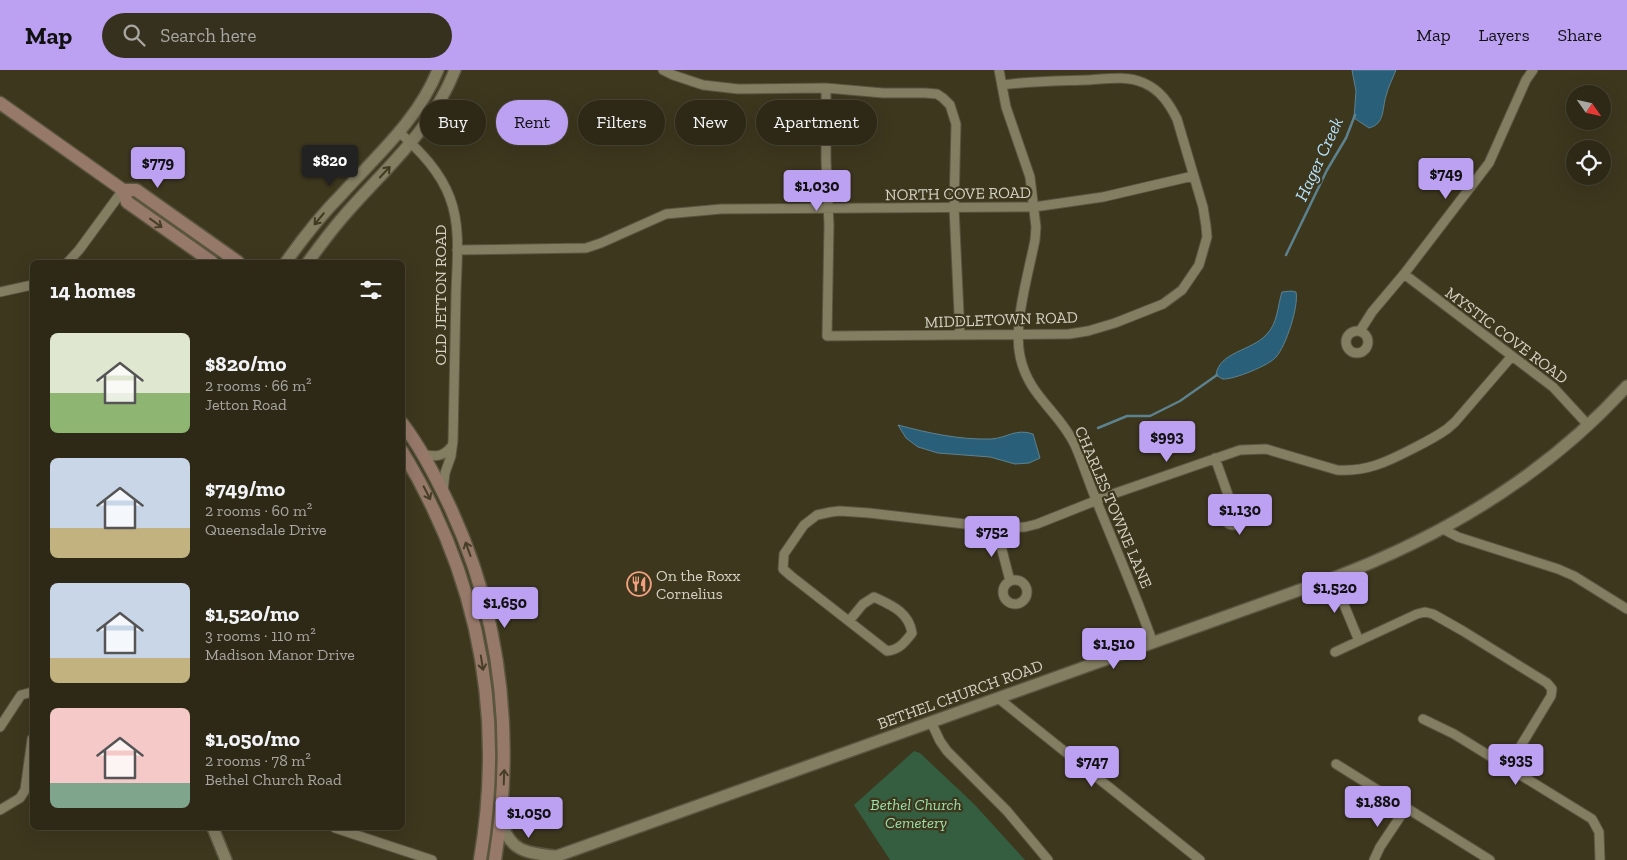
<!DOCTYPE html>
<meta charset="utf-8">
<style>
:root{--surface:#2e2916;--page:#36311f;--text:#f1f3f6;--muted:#a7a6a1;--line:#494535;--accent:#bca0f2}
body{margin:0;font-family:"Zilla Slab",serif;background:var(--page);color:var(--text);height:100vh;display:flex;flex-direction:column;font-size:19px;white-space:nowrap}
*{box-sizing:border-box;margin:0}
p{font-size:16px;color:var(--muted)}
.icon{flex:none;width:28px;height:28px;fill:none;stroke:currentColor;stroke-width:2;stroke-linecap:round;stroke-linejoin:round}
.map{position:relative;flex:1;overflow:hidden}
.details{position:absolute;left:30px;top:190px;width:375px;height:570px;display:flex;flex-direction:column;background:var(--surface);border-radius:8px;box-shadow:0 5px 20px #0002,0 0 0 1px var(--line)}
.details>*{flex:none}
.hud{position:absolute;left:420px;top:30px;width:475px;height:45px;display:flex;gap:10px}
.needle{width:32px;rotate:124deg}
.tools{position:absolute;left:1566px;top:15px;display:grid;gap:10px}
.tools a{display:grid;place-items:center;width:45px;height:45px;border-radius:50%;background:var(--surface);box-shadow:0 5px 20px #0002,0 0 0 1px var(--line);font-size:25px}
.price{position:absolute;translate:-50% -42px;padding:0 11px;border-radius:5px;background:var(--accent);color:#111;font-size:16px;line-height:32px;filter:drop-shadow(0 1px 2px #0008)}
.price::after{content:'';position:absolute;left:50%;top:30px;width:15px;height:11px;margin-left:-8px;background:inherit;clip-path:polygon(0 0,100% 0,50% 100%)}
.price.current{background:#222;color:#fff}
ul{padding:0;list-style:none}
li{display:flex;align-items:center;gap:15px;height:125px;padding:0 20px}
li span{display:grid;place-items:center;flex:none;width:140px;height:100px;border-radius:8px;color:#555}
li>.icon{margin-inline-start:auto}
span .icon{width:60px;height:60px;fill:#fffc;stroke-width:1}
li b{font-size:21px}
h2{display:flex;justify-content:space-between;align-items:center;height:60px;padding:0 20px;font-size:21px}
.chip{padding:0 18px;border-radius:22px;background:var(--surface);box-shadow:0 5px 20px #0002,0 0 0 1px var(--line);font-size:18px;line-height:45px}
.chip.current{background:var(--accent);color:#111}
header{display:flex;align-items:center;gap:30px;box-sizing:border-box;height:70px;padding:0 25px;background:var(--accent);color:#111}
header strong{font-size:24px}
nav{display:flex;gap:28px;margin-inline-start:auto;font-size:18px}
.search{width:350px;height:45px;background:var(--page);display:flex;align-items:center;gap:12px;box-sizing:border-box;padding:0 18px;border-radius:28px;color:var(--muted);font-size:19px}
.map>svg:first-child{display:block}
.green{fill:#355d40}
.water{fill:#2a5f79;stroke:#5d828f}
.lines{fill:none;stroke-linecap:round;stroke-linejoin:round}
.stream{stroke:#5d828f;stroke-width:2.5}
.minor-casing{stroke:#59553f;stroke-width:11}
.tertiary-casing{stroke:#59553f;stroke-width:14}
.secondary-casing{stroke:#59553f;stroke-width:15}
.minor{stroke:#837d62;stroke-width:9}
.tertiary{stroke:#837d62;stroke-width:11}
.secondary{stroke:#97796a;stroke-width:12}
.oneway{stroke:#403a21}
.oneway2{stroke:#463e26}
.labels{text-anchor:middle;stroke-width:4.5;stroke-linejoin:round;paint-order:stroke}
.street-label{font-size:16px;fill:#d5d2c3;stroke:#3d371e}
.poi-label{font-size:16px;fill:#d5d2c3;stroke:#3d371e;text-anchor:start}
.park-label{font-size:16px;font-style:italic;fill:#9be0ac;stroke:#3d371e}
.water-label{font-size:18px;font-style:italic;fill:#b5e3fe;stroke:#3d371e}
</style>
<header>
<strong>Map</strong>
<div class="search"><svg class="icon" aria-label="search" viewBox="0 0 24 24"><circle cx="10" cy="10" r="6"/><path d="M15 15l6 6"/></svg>Search here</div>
<nav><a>Map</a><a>Layers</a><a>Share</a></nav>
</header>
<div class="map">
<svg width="1627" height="790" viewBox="0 0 1627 790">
<rect width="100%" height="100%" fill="#3d371e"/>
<!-- green -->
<path class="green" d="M914 681 920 683 974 734 1025 790H890L854 735Z"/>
<!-- water -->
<path class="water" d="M1352 0H1396C1393 8 1388 17 1386 26 1382 39 1385 54 1369 58L1354 48 1356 21Z
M1291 221 1296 222C1299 236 1286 276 1276 287 1270 295 1233 310 1223 309 1220 308 1218 306 1216 305 1219 282 1251 281 1266 265 1278 253 1277 238 1282 222Z
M898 355C928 363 960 370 991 369 1007 368 1016 358 1033 364L1040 388 1029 393 1015 394 990 387 938 383 918 377 906 368Z"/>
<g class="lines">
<!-- stream -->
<path class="stream" d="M1286 185 1327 100 1346 68 1355 45
M1098 358 1127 346H1150L1180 331 1217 305"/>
<!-- minor casing -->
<g class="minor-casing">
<path id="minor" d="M663 0 673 5 703 15 738 19 826 18 883 23H925L937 24 943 28 950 35 956 54 954 137 960 265
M999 0 1006 37 1030 107 1036 157 1035 170C1029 201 1013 255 1020 286 1028 326 1059 341 1075 375 1083 393 1089 413 1097 432 1116 479 1136 525 1153 573
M826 18V90L829 155 827 266 1069 264 1088 261 1115 253 1163 234 1182 220 1199 195 1207 167 1206 156 1203 137 1177 49C1169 33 1160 20 1144 13 1127 5 1105 9 1087 10 1059 11 1030 11 1002 15
M399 62C420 81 440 101 450 128 461 157 457 191 456 222 455 272 454 321 453 371L451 386 445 403 443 421
M457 180 586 178 601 173 666 144 721 139 1034 137 1103 127 1193 106
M68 192 79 180 123 120
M1404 204 1553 317 1588 355
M0 222 32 215
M1346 272a11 11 0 1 1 22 0a11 11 0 1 1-22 0Z
M1360 261 1372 242 1404 204 1489 93 1526 10 1533 0
M423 384C435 387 443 387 451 377
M1215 388 1231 433
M1223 444a11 11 0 1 1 22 0a11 11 0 1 1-22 0Z
M1000 458 1001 476 1010 511
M1443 459 1458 467 1558 499 1574 506 1627 539
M1333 508 1359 571
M1003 522a12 12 0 1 1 24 0a12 12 0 1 1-24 0Z
M849 551 863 534 874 527C891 535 909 542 912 563 905 572 899 580 887 581L791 506 783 499 784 484 804 455 817 445 831 442 840 441 869 443 1000 458 1025 457 1037 454 1110 425 1240 380 1266 379 1337 400C1366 402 1387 392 1412 379 1424 373 1436 367 1447 359L1455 352 1512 286
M1335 582 1417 544 1425 542 1433 544 1463 561 1547 613 1552 619 1551 626 1508 697
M998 628 1200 790
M1423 649 1454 664 1592 749 1599 762 1600 790
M931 652 940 671 947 681 1007 741 1048 790
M0 657 21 625 32 622
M1336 694 1490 790
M0 740 20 728 25 720 32 669
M335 758 432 790
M1374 790 1380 777 1406 738"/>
</g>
<!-- tertiary casing -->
<g class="tertiary-casing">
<path id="tertiary" d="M286 192C303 168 321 145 342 124 377 85 418 50 438 0
M308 192C319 177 330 162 343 147 385 98 430 63 455 0
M501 750C509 781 526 783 554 786
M213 758 226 790
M546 790 1333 508C1444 466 1547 404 1627 316"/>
</g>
<!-- secondary casing -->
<g class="secondary-casing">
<path id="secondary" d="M0 33 123 120H136L238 192
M123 120 127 132 212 192
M402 353C422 379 437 409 451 439 502 550 514 670 495 790
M402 381C479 508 505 643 480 790"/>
</g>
<!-- minor -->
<use href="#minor" class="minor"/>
<!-- tertiary -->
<use href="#tertiary" class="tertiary"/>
<!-- secondary -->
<use href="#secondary" class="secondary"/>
</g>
<!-- one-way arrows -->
<defs><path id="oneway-shaft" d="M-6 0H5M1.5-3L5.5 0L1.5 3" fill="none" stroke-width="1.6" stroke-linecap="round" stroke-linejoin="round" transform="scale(1.25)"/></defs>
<g class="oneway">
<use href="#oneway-shaft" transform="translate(385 102) rotate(-47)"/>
<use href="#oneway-shaft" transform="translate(319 149) rotate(130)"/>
</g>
<g class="oneway2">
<use href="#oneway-shaft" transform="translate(156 153) rotate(36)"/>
<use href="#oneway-shaft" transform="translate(427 423) rotate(63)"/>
<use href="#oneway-shaft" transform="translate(468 479) rotate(-110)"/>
<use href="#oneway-shaft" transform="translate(482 593) rotate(81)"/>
<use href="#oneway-shaft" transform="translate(504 707) rotate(-88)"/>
</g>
<!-- icons -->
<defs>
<g id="restaurant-ring" transform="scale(1.25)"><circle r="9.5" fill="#3d371e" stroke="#f2a07f" stroke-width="1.5"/><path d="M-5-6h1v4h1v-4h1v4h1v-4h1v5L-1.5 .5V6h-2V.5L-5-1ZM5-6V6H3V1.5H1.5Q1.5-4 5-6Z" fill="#f2a07f"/></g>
</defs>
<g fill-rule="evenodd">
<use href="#restaurant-ring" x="639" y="514"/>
</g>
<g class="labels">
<!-- street labels -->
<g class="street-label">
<text transform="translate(958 123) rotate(-1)" y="6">NORTH COVE ROAD</text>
<text transform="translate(440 225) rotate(-90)" y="6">OLD JETTON ROAD</text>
<text transform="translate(1001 249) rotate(-2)" y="6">MIDDLETOWN ROAD</text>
<text transform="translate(1507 265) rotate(37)" y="6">MYSTIC COVE ROAD</text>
<text transform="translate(1114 437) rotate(67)" y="6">CHARLES TOWNE LANE</text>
<text transform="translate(960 624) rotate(-20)" y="6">BETHEL CHURCH ROAD</text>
</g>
<!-- poi labels -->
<g class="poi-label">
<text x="656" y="511">On the Roxx<tspan x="656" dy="18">Cornelius</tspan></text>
</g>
<!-- park labels -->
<g class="park-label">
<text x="916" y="740">Bethel Church<tspan x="916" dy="18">Cemetery</tspan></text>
</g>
<!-- water labels -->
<g class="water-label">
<text transform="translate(1319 89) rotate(-65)" y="6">Hager Creek</text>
</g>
</g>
</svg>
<div class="tools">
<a><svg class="needle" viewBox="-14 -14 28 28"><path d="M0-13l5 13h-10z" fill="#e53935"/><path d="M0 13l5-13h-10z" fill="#a7a6a1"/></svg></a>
<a><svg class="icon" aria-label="locate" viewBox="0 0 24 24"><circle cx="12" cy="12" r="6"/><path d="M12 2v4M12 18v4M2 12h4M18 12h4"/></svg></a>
</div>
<b class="price current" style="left:330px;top:117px">$820</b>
<b class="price" style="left:158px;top:119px">$779</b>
<b class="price" style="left:1446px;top:130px">$749</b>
<b class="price" style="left:817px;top:142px">$1,030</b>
<b class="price" style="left:1167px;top:393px">$993</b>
<b class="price" style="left:1240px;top:466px">$1,130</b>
<b class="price" style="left:992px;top:488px">$752</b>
<b class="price" style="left:1335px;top:544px">$1,520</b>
<b class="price" style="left:505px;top:559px">$1,650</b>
<b class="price" style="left:1114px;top:600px">$1,510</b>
<b class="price" style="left:1516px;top:716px">$935</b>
<b class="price" style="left:1092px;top:718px">$747</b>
<b class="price" style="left:1378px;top:758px">$1,880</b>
<b class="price" style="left:529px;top:769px">$1,050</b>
<div class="hud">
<a class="chip">Buy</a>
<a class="chip current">Rent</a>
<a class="chip">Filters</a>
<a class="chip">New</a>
<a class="chip">Apartment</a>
</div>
<section class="details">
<h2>14 homes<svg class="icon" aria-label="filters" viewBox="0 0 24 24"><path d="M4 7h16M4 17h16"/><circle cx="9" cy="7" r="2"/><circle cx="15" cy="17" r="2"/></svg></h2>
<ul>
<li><span style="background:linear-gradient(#dfe7d0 60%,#8fb573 0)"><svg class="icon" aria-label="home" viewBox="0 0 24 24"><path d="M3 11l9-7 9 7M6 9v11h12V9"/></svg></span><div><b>$820/mo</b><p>2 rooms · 66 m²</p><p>Jetton Road</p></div></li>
<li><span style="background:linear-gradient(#c9d6e8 70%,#c2b280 0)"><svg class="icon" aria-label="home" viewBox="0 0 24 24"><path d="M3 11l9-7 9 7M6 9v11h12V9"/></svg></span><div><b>$749/mo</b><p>2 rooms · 60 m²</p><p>Queensdale Drive</p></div></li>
<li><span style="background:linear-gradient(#c9d6e8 75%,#c2b280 0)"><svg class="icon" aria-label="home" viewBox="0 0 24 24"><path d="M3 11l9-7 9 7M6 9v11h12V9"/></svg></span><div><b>$1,520/mo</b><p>3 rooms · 110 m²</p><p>Madison Manor Drive</p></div></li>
<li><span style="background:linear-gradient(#f6c9c9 75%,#7fa58c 0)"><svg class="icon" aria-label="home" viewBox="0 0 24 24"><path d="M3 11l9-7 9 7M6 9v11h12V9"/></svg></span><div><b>$1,050/mo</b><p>2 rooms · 78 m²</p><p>Bethel Church Road</p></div></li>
</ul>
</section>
</div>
